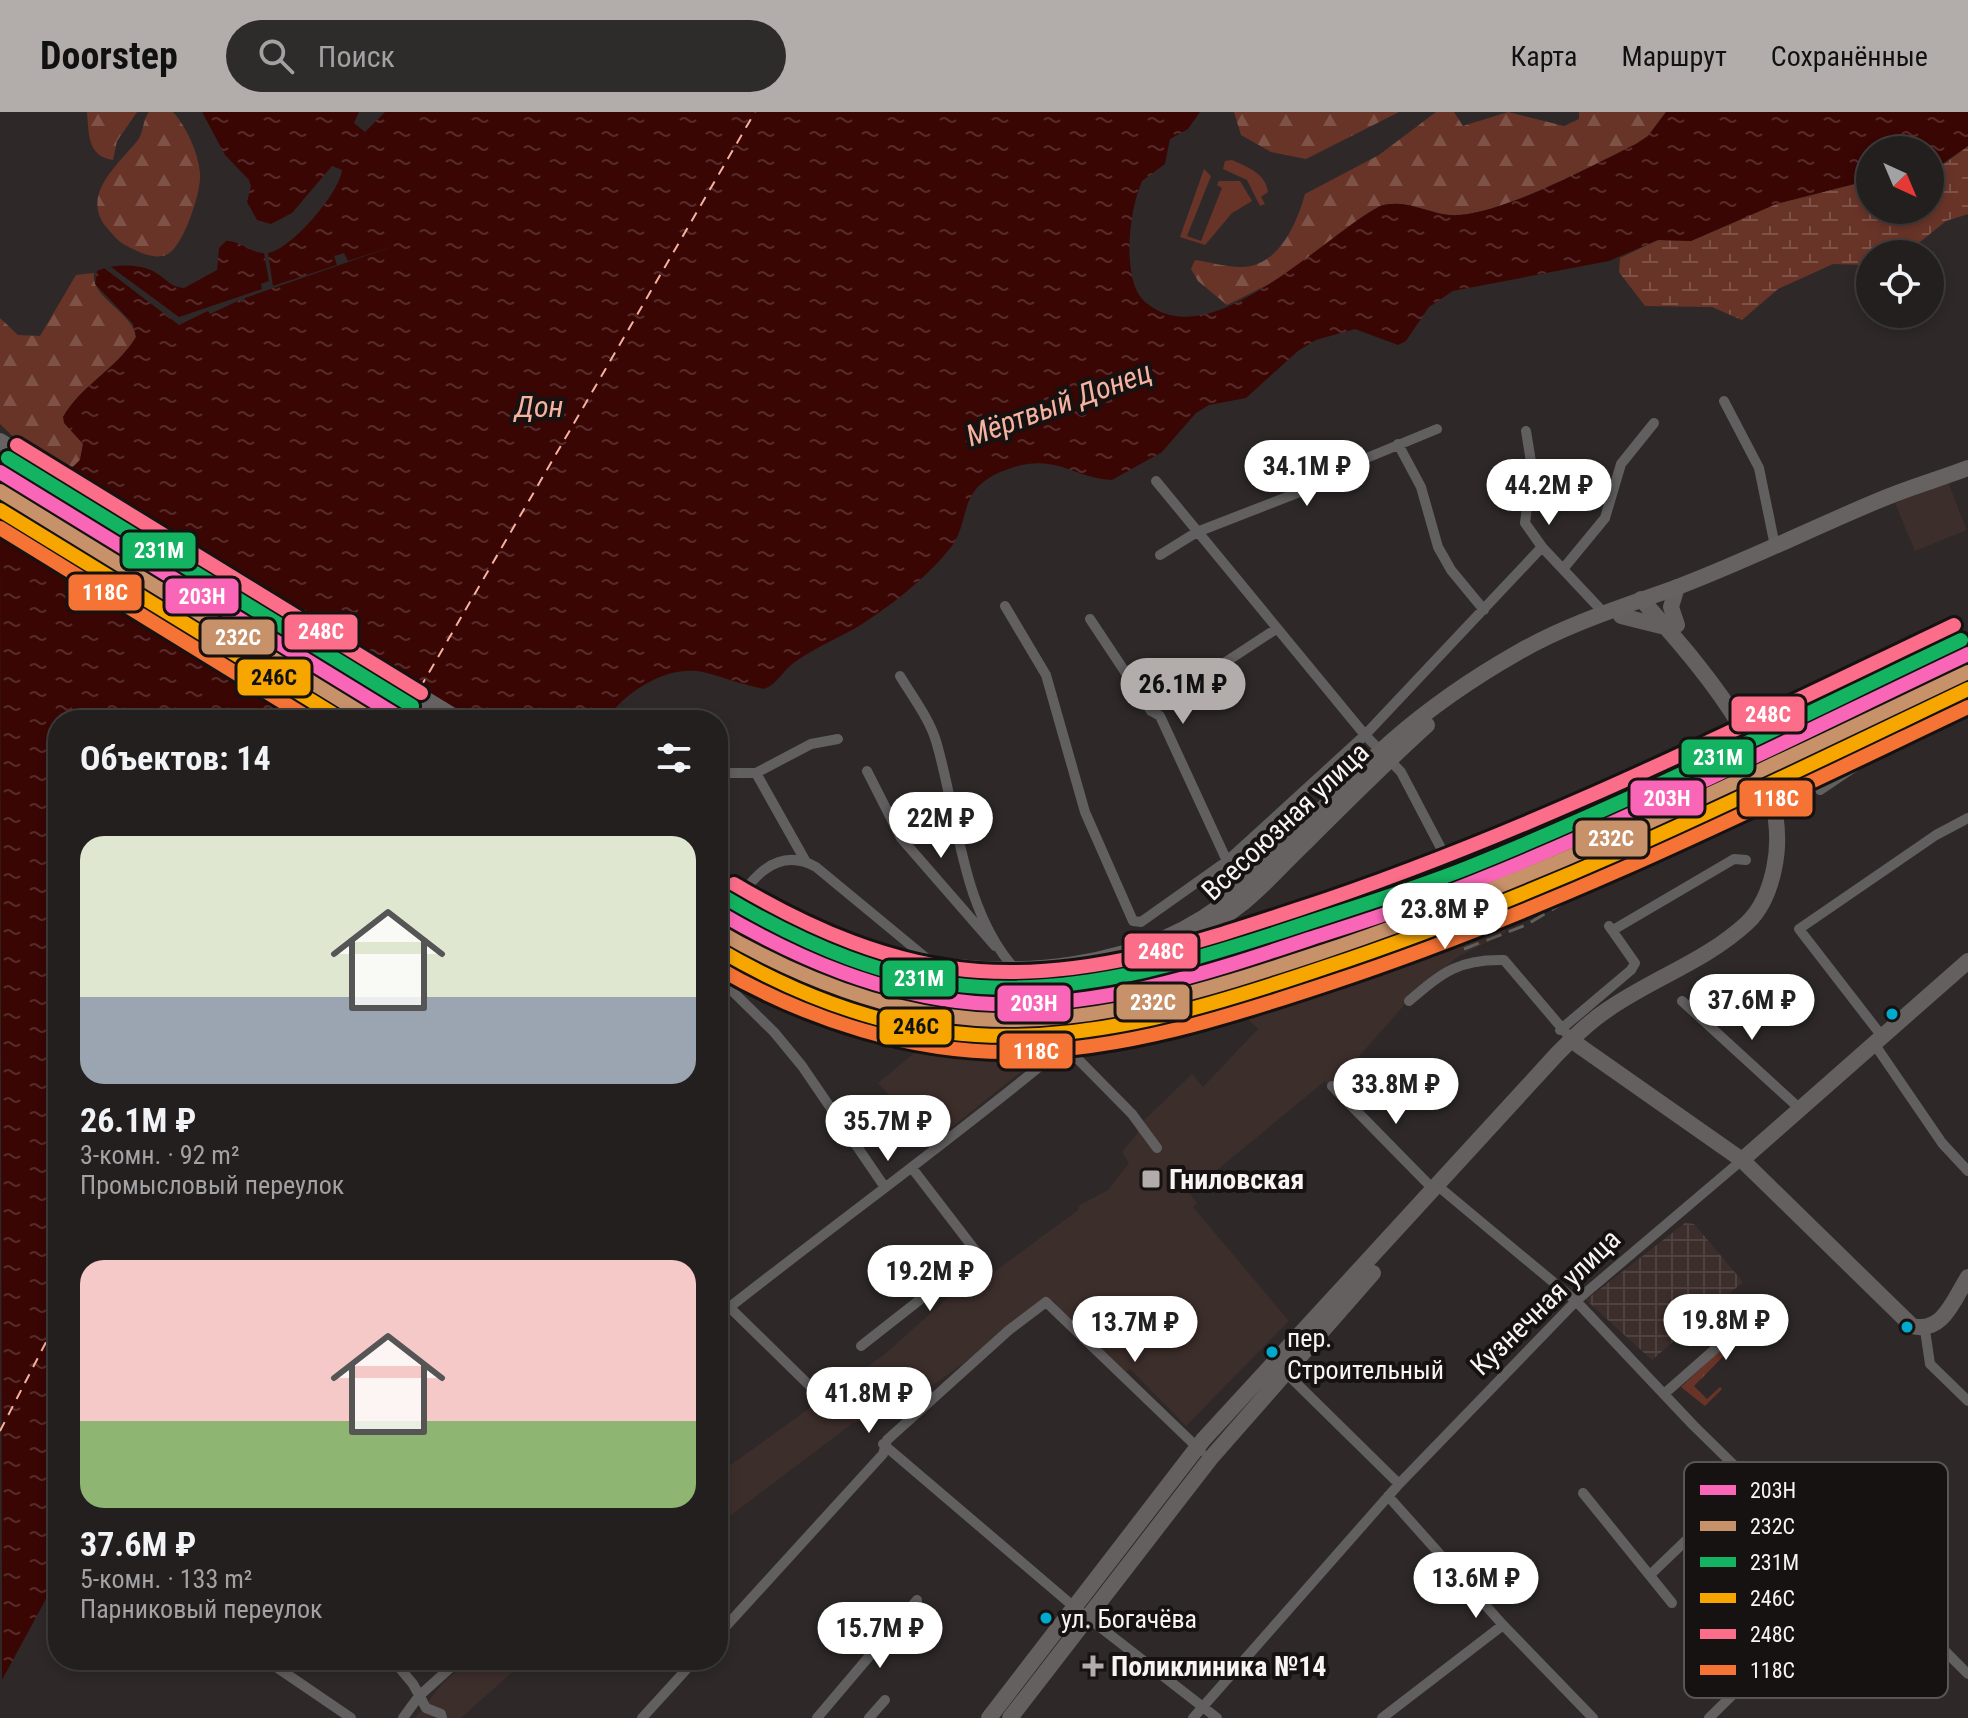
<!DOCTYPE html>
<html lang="ru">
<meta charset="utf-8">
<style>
:root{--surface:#221f1e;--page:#2e2c2b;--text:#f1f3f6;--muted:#a2a2a4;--line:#3f3d3c;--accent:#b2acab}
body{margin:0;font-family:"Roboto Condensed",sans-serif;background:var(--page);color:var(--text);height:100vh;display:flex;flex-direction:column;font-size:30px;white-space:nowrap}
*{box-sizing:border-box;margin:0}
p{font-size:26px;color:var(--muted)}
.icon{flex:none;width:44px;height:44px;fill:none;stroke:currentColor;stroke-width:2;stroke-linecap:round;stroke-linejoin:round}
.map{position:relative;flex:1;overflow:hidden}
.sheet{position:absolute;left:48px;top:598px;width:680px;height:960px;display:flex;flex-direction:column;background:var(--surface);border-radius:32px;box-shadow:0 4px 12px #0003,0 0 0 2px var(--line)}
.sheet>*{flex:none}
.needle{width:52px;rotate:136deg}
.fabs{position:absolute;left:1856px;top:24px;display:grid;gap:16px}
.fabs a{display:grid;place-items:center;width:88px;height:88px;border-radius:50%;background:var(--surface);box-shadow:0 4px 12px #0003,0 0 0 2px var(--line);font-size:40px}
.price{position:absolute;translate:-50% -68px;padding:0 18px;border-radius:28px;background:#fff;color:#222;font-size:26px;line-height:52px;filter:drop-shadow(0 2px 4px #0008)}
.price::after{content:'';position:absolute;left:50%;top:48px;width:24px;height:18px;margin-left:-12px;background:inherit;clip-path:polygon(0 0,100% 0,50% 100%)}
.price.active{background:var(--accent);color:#111}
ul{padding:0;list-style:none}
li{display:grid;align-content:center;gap:16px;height:424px;padding:0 32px}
li span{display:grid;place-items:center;height:248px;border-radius:24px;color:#555}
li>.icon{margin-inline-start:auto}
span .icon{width:144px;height:144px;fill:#fffc;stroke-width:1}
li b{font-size:34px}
h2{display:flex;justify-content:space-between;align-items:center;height:96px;padding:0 32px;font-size:34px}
header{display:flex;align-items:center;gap:48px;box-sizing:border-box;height:112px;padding:0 40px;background:var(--accent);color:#111}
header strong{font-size:38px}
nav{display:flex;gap:44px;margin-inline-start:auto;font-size:28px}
.search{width:560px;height:72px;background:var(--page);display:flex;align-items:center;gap:20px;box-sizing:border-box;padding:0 28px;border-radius:44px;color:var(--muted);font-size:30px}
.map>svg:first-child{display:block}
.built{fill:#3c2e2b}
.industrial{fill:url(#industrial-grid)}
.grass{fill:#693428}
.forest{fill:url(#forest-firs)}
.wetland{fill:url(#wetland-marsh)}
.water{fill:url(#water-ripples)}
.pier{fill:#2e2928}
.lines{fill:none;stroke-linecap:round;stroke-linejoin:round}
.ferry{stroke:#f5b2a1;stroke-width:2;stroke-dasharray:10 8;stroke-linecap:butt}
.minor{stroke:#615f5f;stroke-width:10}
.primary{stroke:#63605f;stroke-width:16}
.trunk{stroke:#666262;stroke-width:16}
.rail{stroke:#635f5f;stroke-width:3;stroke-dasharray:16 8;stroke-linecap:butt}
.trunk-bridge{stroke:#666262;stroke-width:16}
.rail-1-casing{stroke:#151211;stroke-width:20}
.rail-2-casing{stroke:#151211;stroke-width:20}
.rail-3-casing{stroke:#151211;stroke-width:20}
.rail-4-casing{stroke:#151211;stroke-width:20}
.rail-5-casing{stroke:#151211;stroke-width:20}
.rail-6-casing{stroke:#151211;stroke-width:20}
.rail-1{stroke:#fa66b7;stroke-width:14}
.rail-2{stroke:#c7916a;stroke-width:14}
.rail-3{stroke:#13b361;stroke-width:14}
.rail-4{stroke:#f7a600;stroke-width:14}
.rail-5{stroke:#fb6d88;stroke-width:14}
.rail-6{stroke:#f57335;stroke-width:14}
.bus-dot{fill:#00a9ce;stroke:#151211;stroke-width:3}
.poi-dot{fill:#b2acab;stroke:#151211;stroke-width:3}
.labels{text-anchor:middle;stroke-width:8;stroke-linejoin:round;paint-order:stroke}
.bus-label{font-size:26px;fill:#f9f3f2;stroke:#151211;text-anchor:start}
.street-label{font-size:28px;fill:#f9f3f2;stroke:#151211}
.poi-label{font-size:28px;font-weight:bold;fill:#f9f3f2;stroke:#151211;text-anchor:start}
.water-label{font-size:30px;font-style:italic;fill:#f5b2a1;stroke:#151211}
.key{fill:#151211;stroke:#595654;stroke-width:2}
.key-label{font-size:22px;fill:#f9f3f2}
.line-badge{stroke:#151211;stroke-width:3}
.badge-label{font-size:22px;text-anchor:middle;font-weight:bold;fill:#fff}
.pale-badge-label{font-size:22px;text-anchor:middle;font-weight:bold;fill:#111}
</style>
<header>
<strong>Doorstep</strong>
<div class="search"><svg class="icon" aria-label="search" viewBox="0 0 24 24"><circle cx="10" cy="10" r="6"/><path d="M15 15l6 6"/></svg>Поиск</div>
<nav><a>Карта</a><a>Маршрут</a><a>Сохранённые</a></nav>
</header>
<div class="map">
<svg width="1968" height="1606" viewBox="0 0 1968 1606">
<defs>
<pattern id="industrial-grid" width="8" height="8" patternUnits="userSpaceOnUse" patternTransform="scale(2)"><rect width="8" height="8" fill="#3c2e2b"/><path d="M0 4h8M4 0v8" fill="none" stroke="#4f4240"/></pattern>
<pattern id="forest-firs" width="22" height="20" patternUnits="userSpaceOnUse" patternTransform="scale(2)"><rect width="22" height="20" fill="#693428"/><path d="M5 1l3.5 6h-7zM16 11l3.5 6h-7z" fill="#7f5248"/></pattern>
<pattern id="wetland-marsh" width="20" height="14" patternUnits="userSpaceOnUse" patternTransform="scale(2)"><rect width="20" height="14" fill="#693428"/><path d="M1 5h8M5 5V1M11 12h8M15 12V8" fill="none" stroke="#7f5248"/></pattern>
<pattern id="water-ripples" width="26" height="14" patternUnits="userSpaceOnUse" patternTransform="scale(2)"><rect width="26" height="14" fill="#390604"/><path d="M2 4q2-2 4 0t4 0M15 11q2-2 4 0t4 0" fill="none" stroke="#562b29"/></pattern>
</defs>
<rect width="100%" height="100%" fill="#2e2928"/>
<!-- built -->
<path class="built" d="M1948 370 1967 418 1915 439 1895 391Z
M1968 529V582L1710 707 1702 692 1569 757V763L1500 797 1506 821 1457 845 1414 882 1340 966 1334 978 1325 969 1189 1081 1197 1091 1193 1095 1289 1209 1186 1314 1130 1257 1126 1260 1061 1200 1053 1188 889 1304 853 1311 718 1413V1362L885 1242 982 1155 990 1163 1077 1099 1080 1093 1108 1078 1129 1051 1122 1040 1137 1022 1139 1013 1192 962 1203 975 1258 917 1209 870 1193 877 1176 894 1127 913 1068 922 932 1031 878 971 925 932 914 917 893 898 881 907 791 871 718 850V793L800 832 927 868 1155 849 1206 826 1460 740 1623 691 1840 580 1862 572 1869 580 1932 551 1931 545Z
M470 1548H526L461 1606H415L443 1571Z"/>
<!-- industrial -->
<path class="industrial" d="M1685 1111 1694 1112 1743 1170 1652 1248 1586 1188Z"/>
<!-- grass -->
<path class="grass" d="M1232 48C1248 55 1266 62 1268 80L1261 85 1265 92 1260 94 1247 68 1223 57 1225 49Z
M1204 57 1211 64 1187 124 1201 129 1222 76 1217 73 1219 69H1240L1252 89 1232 101 1205 133 1180 125Z"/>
<!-- forest -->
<path class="forest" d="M87 0H137L117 29 113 48C87 44 89 22 87 0Z
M149 0H173C187 16 198 40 200 61 202 78 183 137 166 143 153 148 137 139 125 133 118 129 113 123 107 116 79 83 119 52 138 28 144 20 142 9 149 0Z
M1234 0H1399L1306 47 1271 40 1241 23Z
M1436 0H1454L1463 14 1508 0 1564 14 1579 7V0H1666L1648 24 1636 32C1589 55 1509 99 1459 103 1431 105 1409 85 1380 94L1283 165 1227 193 1198 169 1191 157 1195 148C1211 150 1235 158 1251 154 1282 147 1298 108 1305 82L1379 43Z
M94 161C90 186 133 200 136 225 116 258 82 272 63 305L83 332 80 348 70 358 25 336 0 312V206L18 223 40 224 76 163Z
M1759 1201 1762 1205 1694 1274 1707 1287 1720 1275 1722 1277 1705 1294 1681 1275Z"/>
<!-- wetland -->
<path class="wetland" d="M1968 34V102L1946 109 1905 142H1870V153L1833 152 1778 177 1742 208 1712 195 1645 194 1619 160 1620 146 1658 128 1691 129 1776 92 1870 68V98H1930V56L1944 52Z"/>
<!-- water -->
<path class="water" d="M202 0H359L354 11 365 20 385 0H1200L1188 17 1170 27 1165 52 1142 69C1130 97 1124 148 1136 177 1140 187 1148 193 1157 198 1222 233 1327 122 1380 94 1409 85 1431 105 1459 103 1509 99 1589 55 1636 32L1648 24 1666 0H1968V34L1936 56H1930V38H1870V68L1776 92 1691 129 1658 128 1609 149 1453 179 1429 195 1406 229 1398 233 1355 217 1316 228 1298 239 1246 286 1209 293 1196 301 1162 340 1112 368C1072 366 1058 341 1011 356 952 376 975 407 948 439 923 469 887 497 854 517 834 528 813 537 795 550 783 558 777 573 764 577 743 573 723 565 703 560 667 553 626 579 606 608H58V1465L2 1568 0 426 80 348 83 332 64 311 63 305C82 272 116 258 136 225L133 212 95 172 97 159C113 152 141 151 156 161 167 167 170 175 184 176L217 158 219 136 226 129C241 128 252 143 268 141 291 138 340 80 342 58L332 54 292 101 271 112 257 108 247 90 251 74 249 68 225 43Z"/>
<!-- pier -->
<path class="pier" d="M400 132 245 186 242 191 240 188 210 202 208 199 179 213 104 156 111 155 179 205 262 177 261 172 269 169 264 141H268L273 174 337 153 334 144 344 141 348 149Z
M63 360 473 608H377L27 393Z"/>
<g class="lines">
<!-- ferry -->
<path class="ferry" d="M420 576 755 0
M401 608 406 599
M0 1319 58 1207"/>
<!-- minor -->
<path class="minor" d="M1724 289 1759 356 1775 434
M1526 319 1532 356 1525 411 1542 435 1604 501
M1398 332 1421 375 1438 435 1451 458 1484 498
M1156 369 1365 623 1401 660 1454 761
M1160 443 1197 420 1315 374 1346 360 1357 350 1437 317
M1563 457 1605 406 1621 352 1654 311
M1005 494 1046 563 1085 700 1133 809 1141 810 1227 749 1365 623 1542 435
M1090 507 1151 599 1160 604 1227 749
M900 564C912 584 929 606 936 629 958 703 961 797 1015 857
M1151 599 1276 517
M867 659 901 726 995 834
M718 661H756L811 632 838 627
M756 661 806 750
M1820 678 1869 645 1889 621 1968 582
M718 818C741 784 768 728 816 755L931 850
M1613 818 1734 747 1746 748
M718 865 774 920 802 954 884 1074
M1409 889C1443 860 1458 847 1504 848L1572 928
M1682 889 1799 996
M1560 918 1631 858 1635 851 1609 814
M1881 923 1799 817 1936 723 1968 706
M1873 930 1942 1031 1968 1059
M1332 974 1435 1079
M1439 1075 1576 1189 1693 1313 1889 1505 1921 1515 1968 1562
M718 1184 814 1278
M731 1194C842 1107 956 1024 1065 934L1132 1002 1157 1036
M1925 1218 1930 1252 1968 1289
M861 1234 978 1142 912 1056
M1285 1260 1399 1372
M1664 1282 1765 1193
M883 1332 1073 1494 1217 1606
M1583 1381 1672 1491
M1388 1384 1503 1513 1593 1606
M1651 1462 1749 1368
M718 1523 883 1342 887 1328 1009 1218 1046 1190 1201 1339
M266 1548 351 1606
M393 1548 413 1572 426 1596 441 1602 442 1606
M403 1606 419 1584 459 1548
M642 1606 695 1548
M817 1606 917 1488
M869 1606 885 1588
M1193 1606 1399 1372 1576 1189 1742 1048
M1382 1606 1503 1513
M1709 1606 1851 1466"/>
<!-- primary -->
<path class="primary" d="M1621 504 1661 514
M1677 513 1671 495 1677 475
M1578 933 1742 1048 1912 1214C1943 1222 1954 1187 1968 1165
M1742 1048 1968 849
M989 1606 1203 1328 1557 942C1573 926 1589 910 1607 898 1653 866 1706 849 1747 811 1762 797 1770 776 1774 757 1796 658 1701 555 1641 487
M1010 1606 1210 1347 1373 1161"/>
<!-- trunk -->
<path class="trunk" d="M0 329 460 608
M0 347 432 608
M807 812C835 824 864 837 894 844 1006 872 1147 859 1238 780 1292 732 1339 676 1393 628 1431 595 1473 566 1517 541 1567 512 1622 495 1675 476 1747 449 1816 414 1887 385 1914 374 1942 366 1968 356
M801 825C831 838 861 850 892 858 1009 886 1149 867 1244 790 1266 772 1285 750 1305 731 1345 691 1385 651 1427 613"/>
<!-- rail -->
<path class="rail" d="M1464 837 1526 813 1681 721 1968 574"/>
<!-- trunk-bridge -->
<path class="trunk-bridge" d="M718 766 807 812
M718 782 801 825"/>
<!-- rail-1 casing -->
<g class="rail-1-casing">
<path id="rail-1" d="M0 360 404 608
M718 800C798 847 882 883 975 891 1090 900 1202 863 1309 827 1365 809 1420 792 1474 770 1643 702 1804 620 1968 542"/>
</g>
<!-- rail-2 casing -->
<g class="rail-2-casing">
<path id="rail-2" d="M0 379 373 608
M718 819C797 865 884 900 976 907 1093 915 1207 878 1316 842 1545 766 1751 663 1968 560"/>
</g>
<!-- rail-3 casing -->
<g class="rail-3-casing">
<path id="rail-3" d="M8 346 412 594
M726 786C804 832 889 870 981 875 1092 881 1199 847 1304 812 1359 794 1414 777 1467 756 1636 688 1797 606 1961 528"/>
</g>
<!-- rail-4 casing -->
<g class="rail-4-casing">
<path id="rail-4" d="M0 398 343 608
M718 837C796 883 885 917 976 923 1096 930 1211 894 1323 856 1550 781 1753 680 1968 577"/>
</g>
<!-- rail-5 casing -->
<g class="rail-5-casing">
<path id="rail-5" d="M17 333 421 581
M734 772C810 817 891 853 979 859 1089 867 1196 831 1299 797 1529 721 1736 617 1954 513"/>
</g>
<!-- rail-6 casing -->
<g class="rail-6-casing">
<path id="rail-6" d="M0 416 312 608
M718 856C808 908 913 942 1017 940 1125 938 1228 905 1330 871 1553 797 1756 696 1968 595"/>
</g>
<!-- rail-1 -->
<use href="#rail-1" class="rail-1"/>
<!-- rail-2 -->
<use href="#rail-2" class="rail-2"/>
<!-- rail-3 -->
<use href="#rail-3" class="rail-3"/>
<!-- rail-4 -->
<use href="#rail-4" class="rail-4"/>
<!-- rail-5 -->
<use href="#rail-5" class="rail-5"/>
<!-- rail-6 -->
<use href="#rail-6" class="rail-6"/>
</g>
<!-- markers -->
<g class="bus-dot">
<circle cx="1892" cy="902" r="7"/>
<circle cx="1907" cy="1215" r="7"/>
<circle cx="1272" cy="1240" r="7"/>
<circle cx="1046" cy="1506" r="7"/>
</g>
<g class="poi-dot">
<rect x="1141" y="1057" width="20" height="20" rx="4"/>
<path d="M1089 1542h8v8h8v8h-8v8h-8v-8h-8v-8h8z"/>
</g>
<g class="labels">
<!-- bus labels -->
<g class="bus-label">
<text x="1287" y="1235">пер.<tspan x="1287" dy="32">Строительный</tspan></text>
<text x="1061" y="1516">ул. Богачёва</text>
</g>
<!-- street labels -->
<g class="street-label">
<text transform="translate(1285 709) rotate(-43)" y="10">Всесоюзная улица</text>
<text transform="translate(1545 1190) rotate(-44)" y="10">Кузнечная улица</text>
</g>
<!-- poi labels -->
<g class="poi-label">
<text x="1169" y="1077">Гниловская</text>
<text x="1111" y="1564">Поликлиника №14</text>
</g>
<!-- water labels -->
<g class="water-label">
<text transform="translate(1059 292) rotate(-20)" y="10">Мёртвый Донец</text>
<text x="539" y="305">Дон</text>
</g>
</g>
<!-- legend -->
<rect x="1684" y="1350" width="264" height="236" rx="12" class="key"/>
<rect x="1700" y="1373" width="36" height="10" fill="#fa66b7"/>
<rect x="1700" y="1409" width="36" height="10" fill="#c7916a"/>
<rect x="1700" y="1445" width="36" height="10" fill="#13b361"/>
<rect x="1700" y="1481" width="36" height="10" fill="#f7a600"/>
<rect x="1700" y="1517" width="36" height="10" fill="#fb6d88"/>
<rect x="1700" y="1553" width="36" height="10" fill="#f57335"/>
<g class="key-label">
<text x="1750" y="1386">203Н</text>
<text x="1750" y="1422">232C</text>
<text x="1750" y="1458">231М</text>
<text x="1750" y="1494">246С</text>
<text x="1750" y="1530">248С</text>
<text x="1750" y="1566">118С</text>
</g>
<g class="line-badge">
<rect x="121" y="419" width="76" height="39" rx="8" fill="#13b361"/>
<rect x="67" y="461" width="76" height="39" rx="8" fill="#f57335"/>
<rect x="164" y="465" width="76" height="38" rx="8" fill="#fa66b7"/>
<rect x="283" y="501" width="76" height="38" rx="8" fill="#fb6d88"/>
<rect x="200" y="506" width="76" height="38" rx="8" fill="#c7916a"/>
<rect x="236" y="546" width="76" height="39" rx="8" fill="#f7a600"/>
<rect x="1730" y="583" width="76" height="38" rx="8" fill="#fb6d88"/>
<rect x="1680" y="626" width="75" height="38" rx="8" fill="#13b361"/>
<rect x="1629" y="667" width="76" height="38" rx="8" fill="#fa66b7"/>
<rect x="1738" y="667" width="76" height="39" rx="8" fill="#f57335"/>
<rect x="1574" y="707" width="75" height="39" rx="8" fill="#c7916a"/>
<rect x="1123" y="820" width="76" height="38" rx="8" fill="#fb6d88"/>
<rect x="881" y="847" width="76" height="39" rx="8" fill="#13b361"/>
<rect x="1115" y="871" width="76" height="38" rx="8" fill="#c7916a"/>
<rect x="996" y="872" width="76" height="39" rx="8" fill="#fa66b7"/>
<rect x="878" y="896" width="75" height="38" rx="8" fill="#f7a600"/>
<rect x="998" y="920" width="76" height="38" rx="8" fill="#f57335"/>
</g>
<g class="badge-label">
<text x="159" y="446">231М</text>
<text x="105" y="488">118С</text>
<text x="202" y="492">203Н</text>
<text x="321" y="527">248С</text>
<text x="238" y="533">232C</text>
<text x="1768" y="610">248С</text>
<text x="1718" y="653">231М</text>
<text x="1667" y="694">203Н</text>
<text x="1776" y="694">118С</text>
<text x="1611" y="734">232C</text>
<text x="1161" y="847">248С</text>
<text x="919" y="874">231М</text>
<text x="1153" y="898">232C</text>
<text x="1034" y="899">203Н</text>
<text x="1036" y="947">118С</text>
</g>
<g class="pale-badge-label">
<text x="274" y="573">246С</text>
<text x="916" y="922">246С</text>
</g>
</svg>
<div class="fabs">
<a><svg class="needle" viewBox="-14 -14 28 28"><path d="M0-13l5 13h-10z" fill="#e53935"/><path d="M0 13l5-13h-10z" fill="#a2a2a4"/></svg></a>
<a><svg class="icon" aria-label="locate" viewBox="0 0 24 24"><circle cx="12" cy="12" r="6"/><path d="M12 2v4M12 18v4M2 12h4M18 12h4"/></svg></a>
</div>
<b class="price" style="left:1307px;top:396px">34.1M ₽</b>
<b class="price" style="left:1549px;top:415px">44.2M ₽</b>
<b class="price active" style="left:1183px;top:614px">26.1M ₽</b>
<b class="price" style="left:941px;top:748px">22M ₽</b>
<b class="price" style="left:1445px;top:839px">23.8M ₽</b>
<b class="price" style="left:1752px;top:930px">37.6M ₽</b>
<b class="price" style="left:1396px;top:1014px">33.8M ₽</b>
<b class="price" style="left:888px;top:1051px">35.7M ₽</b>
<b class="price" style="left:930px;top:1201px">19.2M ₽</b>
<b class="price" style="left:1726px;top:1250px">19.8M ₽</b>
<b class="price" style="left:1135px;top:1252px">13.7M ₽</b>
<b class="price" style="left:869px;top:1323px">41.8M ₽</b>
<b class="price" style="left:1476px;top:1508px">13.6M ₽</b>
<b class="price" style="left:880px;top:1558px">15.7M ₽</b>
<section class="sheet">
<h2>Объектов: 14<svg class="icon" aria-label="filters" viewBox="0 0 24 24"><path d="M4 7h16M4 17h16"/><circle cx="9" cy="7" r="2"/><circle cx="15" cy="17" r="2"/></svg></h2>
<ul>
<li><span style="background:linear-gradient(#dfe7d0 65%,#9aa5b1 0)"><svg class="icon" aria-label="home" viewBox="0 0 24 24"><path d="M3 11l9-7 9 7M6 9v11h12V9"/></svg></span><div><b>26.1M ₽</b><p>3-комн. · 92 m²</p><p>Промысловый переулок</p></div></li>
<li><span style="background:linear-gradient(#f6c9c9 65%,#8fb573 0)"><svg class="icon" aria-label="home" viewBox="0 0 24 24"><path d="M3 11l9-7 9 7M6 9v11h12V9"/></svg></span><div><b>37.6M ₽</b><p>5-комн. · 133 m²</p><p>Парниковый переулок</p></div></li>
</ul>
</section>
</div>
